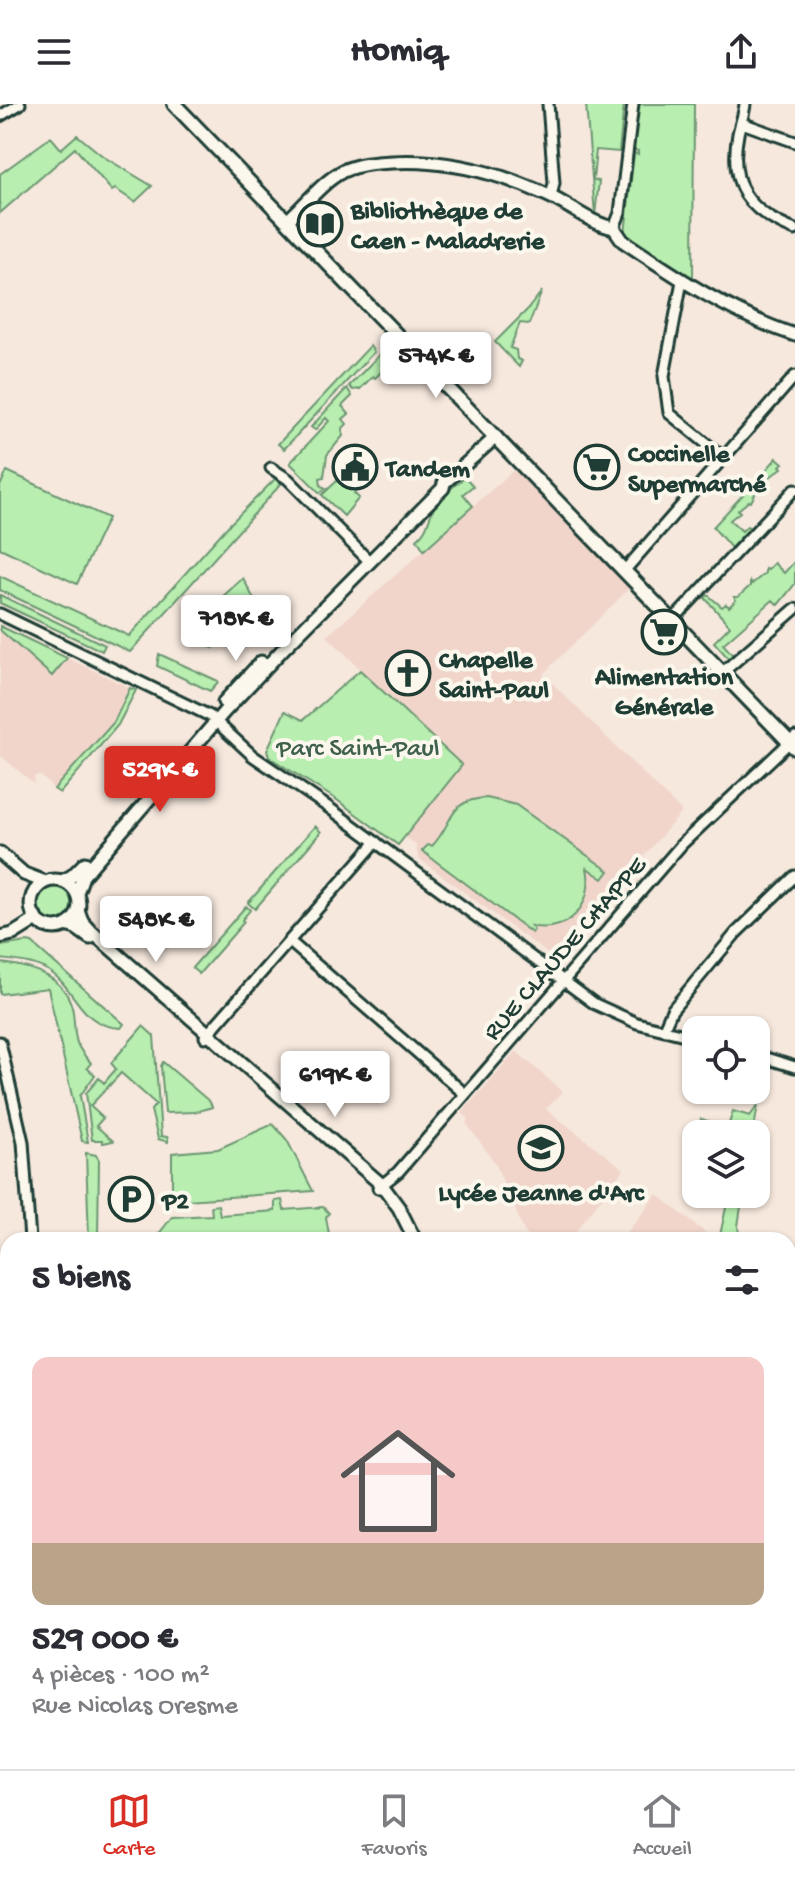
<!DOCTYPE html>
<html lang="fr">
<meta charset="utf-8">
<style>
:root{--surface:#fff;--page:#f7f7f7;--text:#2b2b33;--muted:#7c7c81;--line:#e1e1e2;--accent:#d93025}
body{margin:0;font-family:"Gochi Hand",sans-serif;background:var(--page);color:var(--text);height:100vh;display:flex;flex-direction:column;font-size:30px;white-space:nowrap}
*{box-sizing:border-box;margin:0}
p{font-size:26px;color:var(--muted)}
.icon{flex:none;width:44px;height:44px;fill:none;stroke:currentColor;stroke-width:2;stroke-linecap:round;stroke-linejoin:round}
.map{position:relative;flex:1;overflow:hidden}
.drawer{position:absolute;left:0px;top:1128px;width:796px;height:538px;display:flex;flex-direction:column;background:var(--surface);border-radius:24px 24px 0 0;box-shadow:0 2px 6px #0004}
.drawer>*{flex:none}
.controls{position:absolute;left:682px;top:912px;display:grid;gap:16px}
.controls a{display:grid;place-items:center;width:88px;height:88px;border-radius:16px;background:var(--surface);box-shadow:0 2px 6px #0004;font-size:40px}
.price{position:absolute;translate:-50% -68px;padding:0 18px;border-radius:8px;background:#fff;color:#222;font-size:26px;line-height:52px;filter:drop-shadow(0 2px 4px #0008)}
.price::after{content:'';position:absolute;left:50%;top:48px;width:24px;height:18px;margin-left:-12px;background:inherit;clip-path:polygon(0 0,100% 0,50% 100%)}
.price.current{background:var(--accent);color:#fff}
ul{padding:0;list-style:none}
li{display:grid;align-content:center;gap:16px;height:424px;padding:0 32px}
li+li{border-top:2px solid var(--line)}
li span{display:grid;place-items:center;height:248px;border-radius:16px;color:#555}
li>.icon{margin-inline-start:auto}
span .icon{width:144px;height:144px;fill:#fffc;stroke-width:1}
li b{font-size:34px}
h2{display:flex;justify-content:space-between;align-items:center;height:96px;padding:0 32px;font-size:34px}
header{display:flex;justify-content:space-between;align-items:center;height:104px;padding:0 32px;background:var(--surface);font-size:36px;font-weight:700}
.tab-bar{display:flex;justify-content:space-around;align-items:center;height:112px;border-top:2px solid var(--line);background:var(--surface);font-size:22px;color:var(--muted)}
.tab-bar a{display:grid;justify-items:center;gap:4px}
.tab-bar .current{color:var(--accent)}
.map>svg:first-child{display:block}
.built{fill:#f1d5cb}
.green{fill:#b8eeb0;stroke:#6c9672;stroke-width:2}
.lines{fill:none;stroke-linecap:round;stroke-linejoin:round}
.minor-casing{stroke:#1f3d34;stroke-width:15}
.tertiary-casing{stroke:#1f3d34;stroke-width:17}
.secondary-casing{stroke:#1f3d34;stroke-width:18}
.minor{stroke:#fbf7ec;stroke-width:9}
.tertiary{stroke:#fbf7ec;stroke-width:11}
.secondary{stroke:#fbf7ec;stroke-width:12}
.labels{text-anchor:middle;stroke-width:8;stroke-linejoin:round;paint-order:stroke}
.poi-label{font-size:26px;font-weight:bold;fill:#1f3d34;stroke:#fbf7ec;text-anchor:start}
.park-label{font-size:26px;fill:#3e604d;stroke:#fbf7ec}
.street-label{font-size:26px;fill:#1f3d34;stroke:#fbf7ec}
</style>
<header><svg class="icon" aria-label="menu" viewBox="0 0 24 24"><path d="M4 6h16M4 12h16M4 18h16"/></svg>Homiq<svg class="icon" aria-label="share" viewBox="0 0 24 24"><path d="M12 15V3M7 8l5-5 5 5M5 13v7h14v-7"/></svg></header>
<div class="map">
<svg width="795" height="1665" viewBox="0 0 795 1665">
<rect width="100%" height="100%" fill="#f6e8dd"/>
<filter id="ink" filterUnits="userSpaceOnUse"><feTurbulence type="fractalNoise" baseFrequency=".0125" numOctaves="2"/><feDisplacementMap in="SourceGraphic" scale="16" xChannelSelector="R" yChannelSelector="G"/><feConvolveMatrix kernelMatrix="1 2 1 2 8 2 1 2 1" color-interpolation-filters="sRGB"/></filter>
<g filter="url(#ink)">
<!-- built -->
<path class="built" d="M516 364 631 483 543 570 682 708 555 855 418 754 416 741 404 732 461 661 436 640 327 532Z
M0 522 130 584 114 618 54 685 41 672H34V680L0 651Z
M516 947 563 988 546 1005 624 1065 569 1136H533L525 1129 495 1059 466 1019 469 1015 462 1009Z
M657 1090 707 1130 715 1136H621Z
M795 1305V1476L788 1468V1315Z"/>
<!-- green -->
<path class="green" d="M586 0H624L619 48 596 46 593 76 599 77 595 111Z
M637 0H694L693 176 625 130 634 49 638 50V47L632 45Z
M77 31 104 53 152 82 135 98 115 85 112 87 75 44 0 109V70L51 33 61 45Z
M542 187 529 220 520 219 510 244 516 246 517 255 522 257 519 263 495 238 527 206Z
M389 241 399 251 375 274 373 272 360 285 353 286 349 282Z
M370 242 374 248 284 345 278 340Z
M347 284 352 292 342 302 349 310 343 315 347 320 342 325 343 332 327 351 324 373 320 374 321 382 326 384 320 389 290 359 329 317 326 314 315 326 311 323Z
M777 354 783 359 780 362 782 364 766 376 767 378 757 386 751 398 749 397 738 406 740 408 730 416 742 427 747 422 750 424 731 444 713 423Z
M7 367 108 414 77 480 0 444V382Z
M352 372 358 385 354 389 359 394 344 412 322 391 341 373Z
M465 373 473 382 463 390 473 402 424 446 417 435C430 425 427 413 436 401 443 390 455 381 465 373Z
M276 374 281 380 130 548 0 486V472L129 532 228 422Z
M795 457V480L778 501 773 496 723 540 734 552 729 555 714 538 730 522 705 494 708 491 722 503 726 500 729 503 736 496 734 493H738L750 482V478L752 480 765 469V465L767 466 774 459 784 469Z
M243 474 256 499 243 514 221 494Z
M0 491 105 541 102 547 0 499Z
M218 496 241 517 213 544 197 537 189 525 204 513Z
M0 522 67 554 52 572 0 526Z
M159 550 218 577V578L210 587 157 562Z
M360 566 462 661 398 741 337 696 269 653 267 646 285 607 303 616Z
M130 584 136 586 118 621 60 689 54 685 114 618Z
M487 694 516 701 609 767 603 775 587 764C595 800 568 831 531 822L534 826 532 829 422 747 428 741 432 742C454 720 447 695 487 694Z
M315 722 321 728 255 805 248 799Z
M38 800a17 17 0 1 1 34 0a17 17 0 1 1-34 0Z
M246 802 250 806 242 816 244 818 199 870 192 864Z
M27 838 32 839 124 920 121 924C80 923 76 884 49 867 34 858 17 857 0 855V842Z
M0 859C30 862 67 872 73 908 76 933 72 939 91 959L87 964 95 971 80 992 88 1038 82 1037 48 884 0 890Z
M143 922 154 932 161 1032 168 1033V1038L158 1035 151 1006 156 1000 121 969 90 1002 103 1014 96 1022 113 1037 103 1039 102 1036H92L86 989 99 974 104 979 116 965 111 959Z
M163 958 210 998 212 1003 195 1008 165 1009 161 962Z
M758 1001 753 1030H697L701 1015 728 1023 733 1007 750 1012Z
M273 1020 287 1036 313 1087 172 1097V1049L218 1045Z
M86 1049 96 1051 99 1056 98 1136H89Z
M729 1090H743L738 1122 740 1136H719Z
M282 1096 284 1106 323 1103 329 1109 326 1113 330 1136H158V1131L172 1113 212 1111 211 1102 218 1101 220 1111 275 1107V1097Z
M355 1658H533L528 1665H356Z"/>
<g class="lines">
<!-- minor casing -->
<g class="minor-casing">
<path id="minor" d="M548 0 554 79 551 93
M745 0C744 11 740 20 738 30 728 82 749 108 795 126
M0 12 20 0
M742 19 795 38
M614 124 620 109 633 0
M682 177 664 272 669 309 724 354
M271 364 288 375 369 457
M625 466 795 272
M0 510 210 612 253 652 328 703 595 900 637 919 696 934
M673 516 795 385
M723 568 795 505
M289 837 465 990
M664 924 672 906 736 829 795 772
M205 933 376 738
M0 938 23 1038 30 1136
M756 951 795 963
M378 1084 398 1068 682 740 795 633
M0 1267 8 1269
M788 1302 795 1292
M0 1481H8
M0 1527H8
M65 1658 67 1665
M328 1658V1665
M347 1658V1665
M135 1665 136 1658"/>
</g>
<!-- tertiary casing -->
<g class="tertiary-casing">
<path id="tertiary" d="M288 116C305 101 322 78 343 67 358 60 375 59 392 58 447 55 497 68 547 91 570 101 589 119 614 124L623 137C678 174 731 210 795 231
M224 598 261 558
M0 749 24 770 45 778
M31 800a24 24 0 1 1 48 0a24 24 0 1 1-48 0Z
M62 777 72 772 85 759
M77 789 83 772 224 608 285 543 443 384 444 379 496 333
M78 806 82 817 92 828 382 1081 399 1104 415 1136
M66 821 76 824 90 834
M0 833 13 830 37 815
M624 1658 631 1665"/>
</g>
<!-- secondary casing -->
<g class="secondary-casing">
<path id="secondary" d="M174 0 795 644"/>
</g>
<!-- minor -->
<use href="#minor" class="minor"/>
<!-- tertiary -->
<use href="#tertiary" class="tertiary"/>
<!-- secondary -->
<use href="#secondary" class="secondary"/>
</g>
</g>
<!-- icons -->
<defs>
<g id="library-ring" transform="scale(2.3)"><circle r="9.5" fill="#fbf7ec" stroke="#1f3d34" stroke-width="1.5"/><path d="M-6-4Q-3-5.5-.7-3.5V5Q-3 3-6 4ZM6-4Q3-5.5 .7-3.5V5Q3 3 6 4Z" fill="#1f3d34"/></g>
<g id="civic-ring" transform="scale(2.3)"><circle r="9.5" fill="#fbf7ec" stroke="#1f3d34" stroke-width="1.5"/><path d="M-.6-6.5H3V-4.5H.6V-3L4-1V1h2V6H-6V1h2V-1L-.6-3ZM-1.2 2.5V6h2.4V2.5Z" fill="#1f3d34"/></g>
<g id="supermarket-ring" transform="scale(2.3)"><circle r="9.5" fill="#fbf7ec" stroke="#1f3d34" stroke-width="1.5"/><path d="M-6-5.5h2.5l.6 2H6L4.5 2H-2.5L-4.4-4H-6ZM-1.5 3.2a1.3 1.3 0 1 0 .1 0ZM3 3.2a1.3 1.3 0 1 0 .1 0Z" fill="#1f3d34"/></g>
<g id="church-ring" transform="scale(2.3)"><circle r="9.5" fill="#fbf7ec" stroke="#1f3d34" stroke-width="1.5"/><path d="M-1.2-6h2.4v3.5h3.3v2.4h-3.3V6h-2.4V-.1h-3.3v-2.4h3.3Z" fill="#1f3d34"/></g>
<g id="school-ring" transform="scale(2.3)"><circle r="9.5" fill="#fbf7ec" stroke="#1f3d34" stroke-width="1.5"/><path d="M0-5L7-2L0 1L-7-2ZM-4 1L0 2.5L4 1V4Q0 6-4 4Z" fill="#1f3d34"/></g>
<g id="parking-ring" transform="scale(2.3)"><circle r="9.5" fill="#fbf7ec" stroke="#1f3d34" stroke-width="1.5"/><path d="M-3.5-5.5H1a3.5 3.5 0 0 1 0 7H-1V5.5H-3.5ZM-1-3.4V-.6H.8a1.4 1.4 0 0 0 0-2.8Z" fill="#1f3d34"/></g>
</defs>
<g fill-rule="evenodd">
<use href="#library-ring" x="320" y="120"/>
<use href="#civic-ring" x="355" y="363"/>
<use href="#supermarket-ring" x="597" y="363"/>
<use href="#supermarket-ring" x="664" y="528"/>
<use href="#church-ring" x="408" y="569"/>
<use href="#school-ring" x="541" y="1044"/>
<use href="#parking-ring" x="131" y="1095"/>
</g>
<g class="labels">
<!-- poi labels -->
<g class="poi-label">
<text x="351" y="114">Bibliothèque de<tspan x="351" dy="30">Caen - Maladrerie</tspan></text>
<text x="628" y="357">Coccinelle<tspan x="628" dy="30">Supermarché</tspan></text>
<text x="386" y="372">Tandem</text>
<text x="439" y="563">Chapelle<tspan x="439" dy="30">Saint-Paul</tspan></text>
<text x="664" y="580" text-anchor="middle">Alimentation<tspan x="664" dy="30">Générale</tspan></text>
<text x="541" y="1096" text-anchor="middle">Lycée Jeanne d'Arc</text>
<text x="162" y="1104">P2</text>
</g>
<!-- park labels -->
<g class="park-label">
<text x="358" y="651">Parc Saint-Paul</text>
</g>
<!-- street labels -->
<g class="street-label">
<text transform="translate(563 843) rotate(-49)" y="9">RUE CLAUDE CHAPPE</text>
</g>
</g>
</svg>
<div class="controls">
<a><svg class="icon" aria-label="locate" viewBox="0 0 24 24"><circle cx="12" cy="12" r="6"/><path d="M12 2v4M12 18v4M2 12h4M18 12h4"/></svg></a>
<a><svg class="icon" aria-label="layers" viewBox="0 0 24 24"><path d="M12 4l9 5-9 5-9-5zM3 14l9 5 9-5"/></svg></a>
</div>
<b class="price" style="left:436px;top:296px">574K €</b>
<b class="price" style="left:236px;top:559px">718K €</b>
<b class="price current" style="left:160px;top:710px">529K €</b>
<b class="price" style="left:156px;top:860px">548K €</b>
<b class="price" style="left:335px;top:1015px">619K €</b>
<section class="drawer">
<h2>5 biens<svg class="icon" aria-label="filters" viewBox="0 0 24 24"><path d="M4 7h16M4 17h16"/><circle cx="9" cy="7" r="2"/><circle cx="15" cy="17" r="2"/></svg></h2>
<ul>
<li><span style="background:linear-gradient(#f6c9c9 75%,#b9a48a 0)"><svg class="icon" aria-label="home" viewBox="0 0 24 24"><path d="M3 11l9-7 9 7M6 9v11h12V9"/></svg></span><div><b>529 000 €</b><p>4 pièces · 100 m²</p><p>Rue Nicolas Oresme</p></div></li>
</ul>
</section>
</div>
<nav class="tab-bar">
<a class="current"><svg class="icon" aria-label="map" viewBox="0 0 24 24"><path d="M3 6l6-2 6 2 6-2v14l-6 2-6-2-6 2zM9 4v14M15 6v14"/></svg>Carte</a>
<a><svg class="icon" aria-label="saved" viewBox="0 0 24 24"><path d="M7 4h10v16l-5-4-5 4z"/></svg>Favoris</a>
<a><svg class="icon" aria-label="home" viewBox="0 0 24 24"><path d="M3 11l9-7 9 7M6 9v11h12V9"/></svg>Accueil</a>
</nav>
